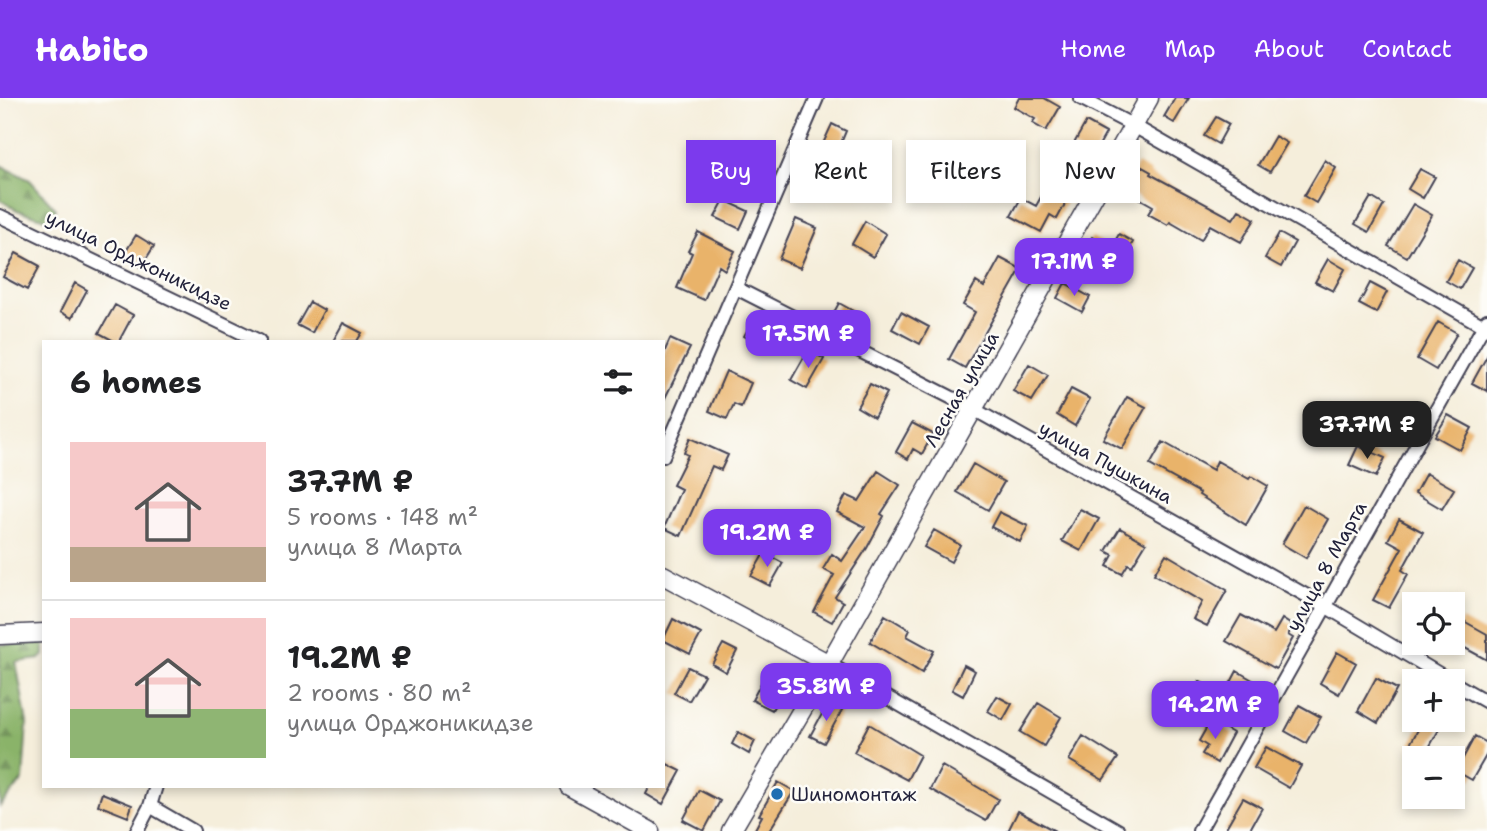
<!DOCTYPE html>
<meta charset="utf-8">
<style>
:root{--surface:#fff;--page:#f2f2f2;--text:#202124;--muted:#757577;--line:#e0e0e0;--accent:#7c3aed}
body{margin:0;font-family:"Shantell Sans",sans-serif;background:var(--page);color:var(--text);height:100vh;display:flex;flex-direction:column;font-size:26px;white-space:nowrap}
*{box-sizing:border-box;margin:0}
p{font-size:23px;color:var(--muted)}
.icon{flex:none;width:38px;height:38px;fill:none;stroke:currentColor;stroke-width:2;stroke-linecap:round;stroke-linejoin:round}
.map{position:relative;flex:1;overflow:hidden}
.drawer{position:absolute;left:42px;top:242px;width:623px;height:448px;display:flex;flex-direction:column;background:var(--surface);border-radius:0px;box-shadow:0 4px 10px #0003}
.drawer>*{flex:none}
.hud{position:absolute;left:686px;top:42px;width:665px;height:63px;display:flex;gap:14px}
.tools{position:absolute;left:1402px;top:494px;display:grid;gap:14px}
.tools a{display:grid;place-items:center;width:63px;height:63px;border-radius:0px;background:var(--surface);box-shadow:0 4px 10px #0003;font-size:35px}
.price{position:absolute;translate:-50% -60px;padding:0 16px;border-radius:14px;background:var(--accent);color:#fff;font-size:23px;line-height:46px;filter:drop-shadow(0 2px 4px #0008)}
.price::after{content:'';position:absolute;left:50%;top:42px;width:21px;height:16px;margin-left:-10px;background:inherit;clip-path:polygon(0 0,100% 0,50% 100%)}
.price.selected{background:#222;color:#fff}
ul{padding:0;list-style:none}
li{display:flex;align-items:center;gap:21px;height:175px;padding:0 28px}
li+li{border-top:2px solid var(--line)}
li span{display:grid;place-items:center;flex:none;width:196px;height:140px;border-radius:0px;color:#555}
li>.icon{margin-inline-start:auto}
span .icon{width:84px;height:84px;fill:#fffc;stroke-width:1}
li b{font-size:30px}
h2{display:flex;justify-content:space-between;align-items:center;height:84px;padding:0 28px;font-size:30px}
.pill{padding:0 24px;border-radius:0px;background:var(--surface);box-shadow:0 4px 10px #0003;font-size:24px;line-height:63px}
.pill.selected{background:var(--accent);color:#fff}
header{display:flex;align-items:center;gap:42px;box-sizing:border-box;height:98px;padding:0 35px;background:var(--accent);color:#fff}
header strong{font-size:33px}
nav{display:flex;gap:38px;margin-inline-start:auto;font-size:24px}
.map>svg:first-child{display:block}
.forest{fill:url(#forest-firs);stroke:#566a52;stroke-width:2}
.building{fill:#e9b36a}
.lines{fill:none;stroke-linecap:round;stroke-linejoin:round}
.street-casing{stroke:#424153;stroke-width:16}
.secondary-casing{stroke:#424153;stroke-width:21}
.street{stroke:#fff;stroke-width:12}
.secondary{stroke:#fff;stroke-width:18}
.poi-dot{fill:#1f6fb2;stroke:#fdfcf7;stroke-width:2.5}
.labels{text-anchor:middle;stroke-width:5;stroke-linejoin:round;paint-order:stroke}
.street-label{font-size:19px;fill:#22223b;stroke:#fdfcf7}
.poi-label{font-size:19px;fill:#22223b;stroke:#fdfcf7;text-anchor:start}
</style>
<header>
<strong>Habito</strong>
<nav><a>Home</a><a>Map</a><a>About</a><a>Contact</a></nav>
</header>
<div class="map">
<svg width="1487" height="733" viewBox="0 0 1487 733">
<defs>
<pattern id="forest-firs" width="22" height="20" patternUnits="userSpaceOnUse" patternTransform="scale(1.75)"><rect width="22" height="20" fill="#8ab369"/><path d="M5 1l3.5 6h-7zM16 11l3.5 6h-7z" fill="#709158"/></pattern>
</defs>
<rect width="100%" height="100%" fill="#fdfcf7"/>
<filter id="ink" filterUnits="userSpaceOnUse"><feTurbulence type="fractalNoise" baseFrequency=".0143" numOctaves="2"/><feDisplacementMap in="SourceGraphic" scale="14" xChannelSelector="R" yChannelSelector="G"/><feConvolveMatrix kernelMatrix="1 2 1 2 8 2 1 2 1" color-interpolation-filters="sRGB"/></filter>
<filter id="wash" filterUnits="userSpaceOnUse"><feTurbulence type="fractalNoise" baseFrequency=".00686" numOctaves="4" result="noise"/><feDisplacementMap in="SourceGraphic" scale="28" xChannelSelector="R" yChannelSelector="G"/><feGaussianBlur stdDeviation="1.57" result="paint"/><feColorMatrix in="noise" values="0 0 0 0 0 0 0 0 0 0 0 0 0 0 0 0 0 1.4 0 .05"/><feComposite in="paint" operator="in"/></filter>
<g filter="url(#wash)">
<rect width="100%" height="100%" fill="#f5eedb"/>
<!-- forest -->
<path class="forest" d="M0 67 30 82 56 111 49 122 17 112 0 102Z
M44 545V557L40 561 16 564 27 625 23 682 0 708V547Z"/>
<g id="blocks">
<!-- building -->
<path class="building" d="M1019 0H1044L1060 9 1046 33 1032 25 1035 21 1014 9Z
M1175 0H1189L1174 25 1164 19Z
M1216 19 1229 26 1218 46 1204 38Z
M1086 24 1106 35 1092 60 1072 49Z
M832 26 846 33 836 57 821 50Z
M1275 38 1287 45 1270 74 1258 67Z
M1325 62 1336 70 1316 105 1304 98Z
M1137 66 1151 74 1150 76 1233 121 1239 112 1255 121 1241 144 1210 127 1201 142 1170 124 1168 127 1148 116 1153 108 1123 91Z
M877 70 890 76 880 95 868 89Z
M1420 71 1435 79 1423 100 1408 91Z
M1052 79 1073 91 1057 121 1050 117 1041 134 1011 118 1021 100 1036 108Z
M1371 99 1384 107 1369 134 1355 126Z
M724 102 748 113 740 131 715 119Z
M1413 106 1432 117 1407 159 1388 148Z
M796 121 817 130 800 170 779 161Z
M865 123 886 136 873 159 852 146Z
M698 134 735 153 725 172 719 168 704 202 677 190 692 155 688 153Z
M1279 135 1295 144 1281 169 1265 160Z
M1119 136 1133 144 1116 173 1084 153 1092 139 1111 150Z
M136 137 154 148 141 169 123 158Z
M16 155 40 168 27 192 3 179Z
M1000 160 1021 171 965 270 949 261 975 214 963 207 976 184 984 189Z
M1328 161 1345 171 1333 193 1315 184Z
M1458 162 1472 170 1460 191 1446 183Z
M75 185 87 192 72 220 60 214Z
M1065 185 1090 199 1082 214 1057 200Z
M1370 185 1387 194 1376 215 1359 206Z
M310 204 324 212 312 235 297 227Z
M839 205 862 218 856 229 833 216Z
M115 207 133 217 119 243H114L99 235Z
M901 214 929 229 920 246 892 231Z
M755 219 779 231 772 243 761 237 757 245 744 238Z
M1438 224 1457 235 1436 272 1417 261Z
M343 225 362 235 357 243H333Z
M670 241 690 250 663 304V257Z
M808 252 824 261 807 291 791 282Z
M1487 258V293L1472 285Z
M1029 266 1048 277 1032 303 1013 293Z
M726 273 751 285 741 309 734 306 727 321 709 313Z
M870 286 887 295 874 319 857 309Z
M1071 291 1090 301 1075 328 1057 317Z
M1127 299 1146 309 1122 351 1103 341Z
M1391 313 1410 324 1400 341 1381 330Z
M1448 317 1472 330 1460 352 1435 338Z
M912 325 933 336 922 356 913 351 908 361 896 354Z
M690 340 728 357 721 372 712 368 681 438 664 430 681 391 673 387 688 357 684 355Z
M1163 344 1213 372 1217 363 1249 381 1251 378 1268 388 1246 427 1199 397 1200 395 1150 367Z
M1358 348 1385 360 1376 379 1349 367Z
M973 366 1004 384 988 412 957 394Z
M878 373 900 387 881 416 884 418 867 450 835 499 843 504 832 524 814 514 834 477 823 471 832 456 842 463 865 429 837 414 846 397 859 403Z
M1426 375 1454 391 1442 411 1415 395Z
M1304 407 1328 421 1306 460 1282 446Z
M1080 411 1099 421 1081 453 1062 443Z
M999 414 1028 428 1020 444 991 429Z
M1399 421 1423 434 1402 472 1408 476 1389 510 1373 502 1402 450 1388 442Z
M1120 430 1146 445 1132 468 1128 466 1122 476 1107 468 1113 457 1106 453Z
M934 432 960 447 951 464 924 449Z
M764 455 783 465 770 488 751 478Z
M1166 456 1227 492 1207 528 1193 521 1202 504 1154 476Z
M885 517 910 532 907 538 934 553 922 575 870 544Z
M1241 517 1274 535 1282 521 1293 528 1288 537 1293 540 1276 571 1226 543Z
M673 521 701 536 690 556 663 542Z
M1462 522 1487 536V562L1452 543Z
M723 546 737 553 726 574 712 566Z
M1337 554 1356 565 1339 596 1320 585Z
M964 567 975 573 963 598 952 592Z
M688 569 704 577 689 603 674 595Z
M769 570 789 581 772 612 752 602Z
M1237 573 1263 588 1253 604 1228 590Z
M1376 580 1397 591 1378 625 1358 613Z
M1199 583 1218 594 1206 615 1188 604Z
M997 598 1012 606 1003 622 988 613Z
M828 605 842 612 824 645 810 638Z
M1038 605 1061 619 1044 648 1020 634Z
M1299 607 1321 619 1306 645 1285 633Z
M1424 621H1445L1426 655 1410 646Z
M1211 622 1233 635 1217 665 1202 656 1207 648 1199 643Z
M869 626 920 657 907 682 854 654Z
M738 634 755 643 749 656 732 646Z
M1083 638 1118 660 1103 682 1069 662Z
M1475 638 1487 645V656L1472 682 1456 673Z
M1266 649 1301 668 1289 690 1254 670Z
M663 664 681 673 663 706 646 696 650 688H663Z
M942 668 998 701 986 723 930 691Z
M778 684 794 693 769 733H754L762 718 759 717Z
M699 692 720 703 704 733 683 722Z
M102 695 132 707 128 719 98 707Z
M1243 700 1262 710 1249 733H1224Z
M1018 713 1055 733H1008Z"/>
</g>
</g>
<g filter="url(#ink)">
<use href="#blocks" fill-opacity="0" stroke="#424153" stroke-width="2"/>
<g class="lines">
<!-- street casing -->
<g class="street-casing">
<path id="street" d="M1080 0 1134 28 1487 230
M0 118 259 243
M736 190 968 308 1325 508 1451 583
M663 358 817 0
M829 566 1119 733
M1452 584 1487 604
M150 708 193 733
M137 733 150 708 156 688
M1199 733 1487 222"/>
</g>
<!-- secondary casing -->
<g class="secondary-casing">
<path id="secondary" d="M663 477 829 566
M0 537 44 535
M569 688 650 733
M731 733 829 566 1149 0"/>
</g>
<!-- street -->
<use href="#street" class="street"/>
<!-- secondary -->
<use href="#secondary" class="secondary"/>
</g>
</g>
<!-- markers -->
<circle class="poi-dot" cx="777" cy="696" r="7"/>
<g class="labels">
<!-- street labels -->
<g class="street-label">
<text transform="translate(139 162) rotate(26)" y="7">улица Орджоникидзе</text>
<text transform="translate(961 291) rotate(-60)" y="7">Лесная улица</text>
<text transform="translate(1106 364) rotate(29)" y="7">улица Пушкина</text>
<text transform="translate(1326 468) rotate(-61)" y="7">улица 8 Марта</text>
</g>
<!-- poi labels -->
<g class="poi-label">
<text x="791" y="703">Шиномонтаж</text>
</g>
</g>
</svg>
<div class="tools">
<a><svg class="icon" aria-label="locate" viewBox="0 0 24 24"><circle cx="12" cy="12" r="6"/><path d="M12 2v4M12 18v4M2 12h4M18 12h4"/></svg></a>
<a>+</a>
<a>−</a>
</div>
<b class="price" style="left:1074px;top:200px">17.1M ₽</b>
<b class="price" style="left:808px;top:272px">17.5M ₽</b>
<b class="price selected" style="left:1367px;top:363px">37.7M ₽</b>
<b class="price" style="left:767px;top:471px">19.2M ₽</b>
<b class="price" style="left:826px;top:625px">35.8M ₽</b>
<b class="price" style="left:1215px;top:643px">14.2M ₽</b>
<div class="hud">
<a class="pill selected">Buy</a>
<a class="pill">Rent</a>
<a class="pill">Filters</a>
<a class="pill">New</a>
</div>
<section class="drawer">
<h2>6 homes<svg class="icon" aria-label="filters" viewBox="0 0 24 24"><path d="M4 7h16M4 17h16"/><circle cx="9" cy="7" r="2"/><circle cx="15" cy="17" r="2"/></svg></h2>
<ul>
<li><span style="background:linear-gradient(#f6c9c9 75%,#b9a48a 0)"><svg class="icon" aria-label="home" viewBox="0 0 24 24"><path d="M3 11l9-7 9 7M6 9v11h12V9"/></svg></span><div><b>37.7M ₽</b><p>5 rooms · 148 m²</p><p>улица 8 Марта</p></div></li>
<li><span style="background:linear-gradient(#f6c9c9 65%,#8fb573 0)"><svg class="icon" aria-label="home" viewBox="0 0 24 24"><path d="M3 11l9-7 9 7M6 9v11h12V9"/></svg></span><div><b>19.2M ₽</b><p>2 rooms · 80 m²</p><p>улица Орджоникидзе</p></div></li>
</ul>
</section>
</div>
